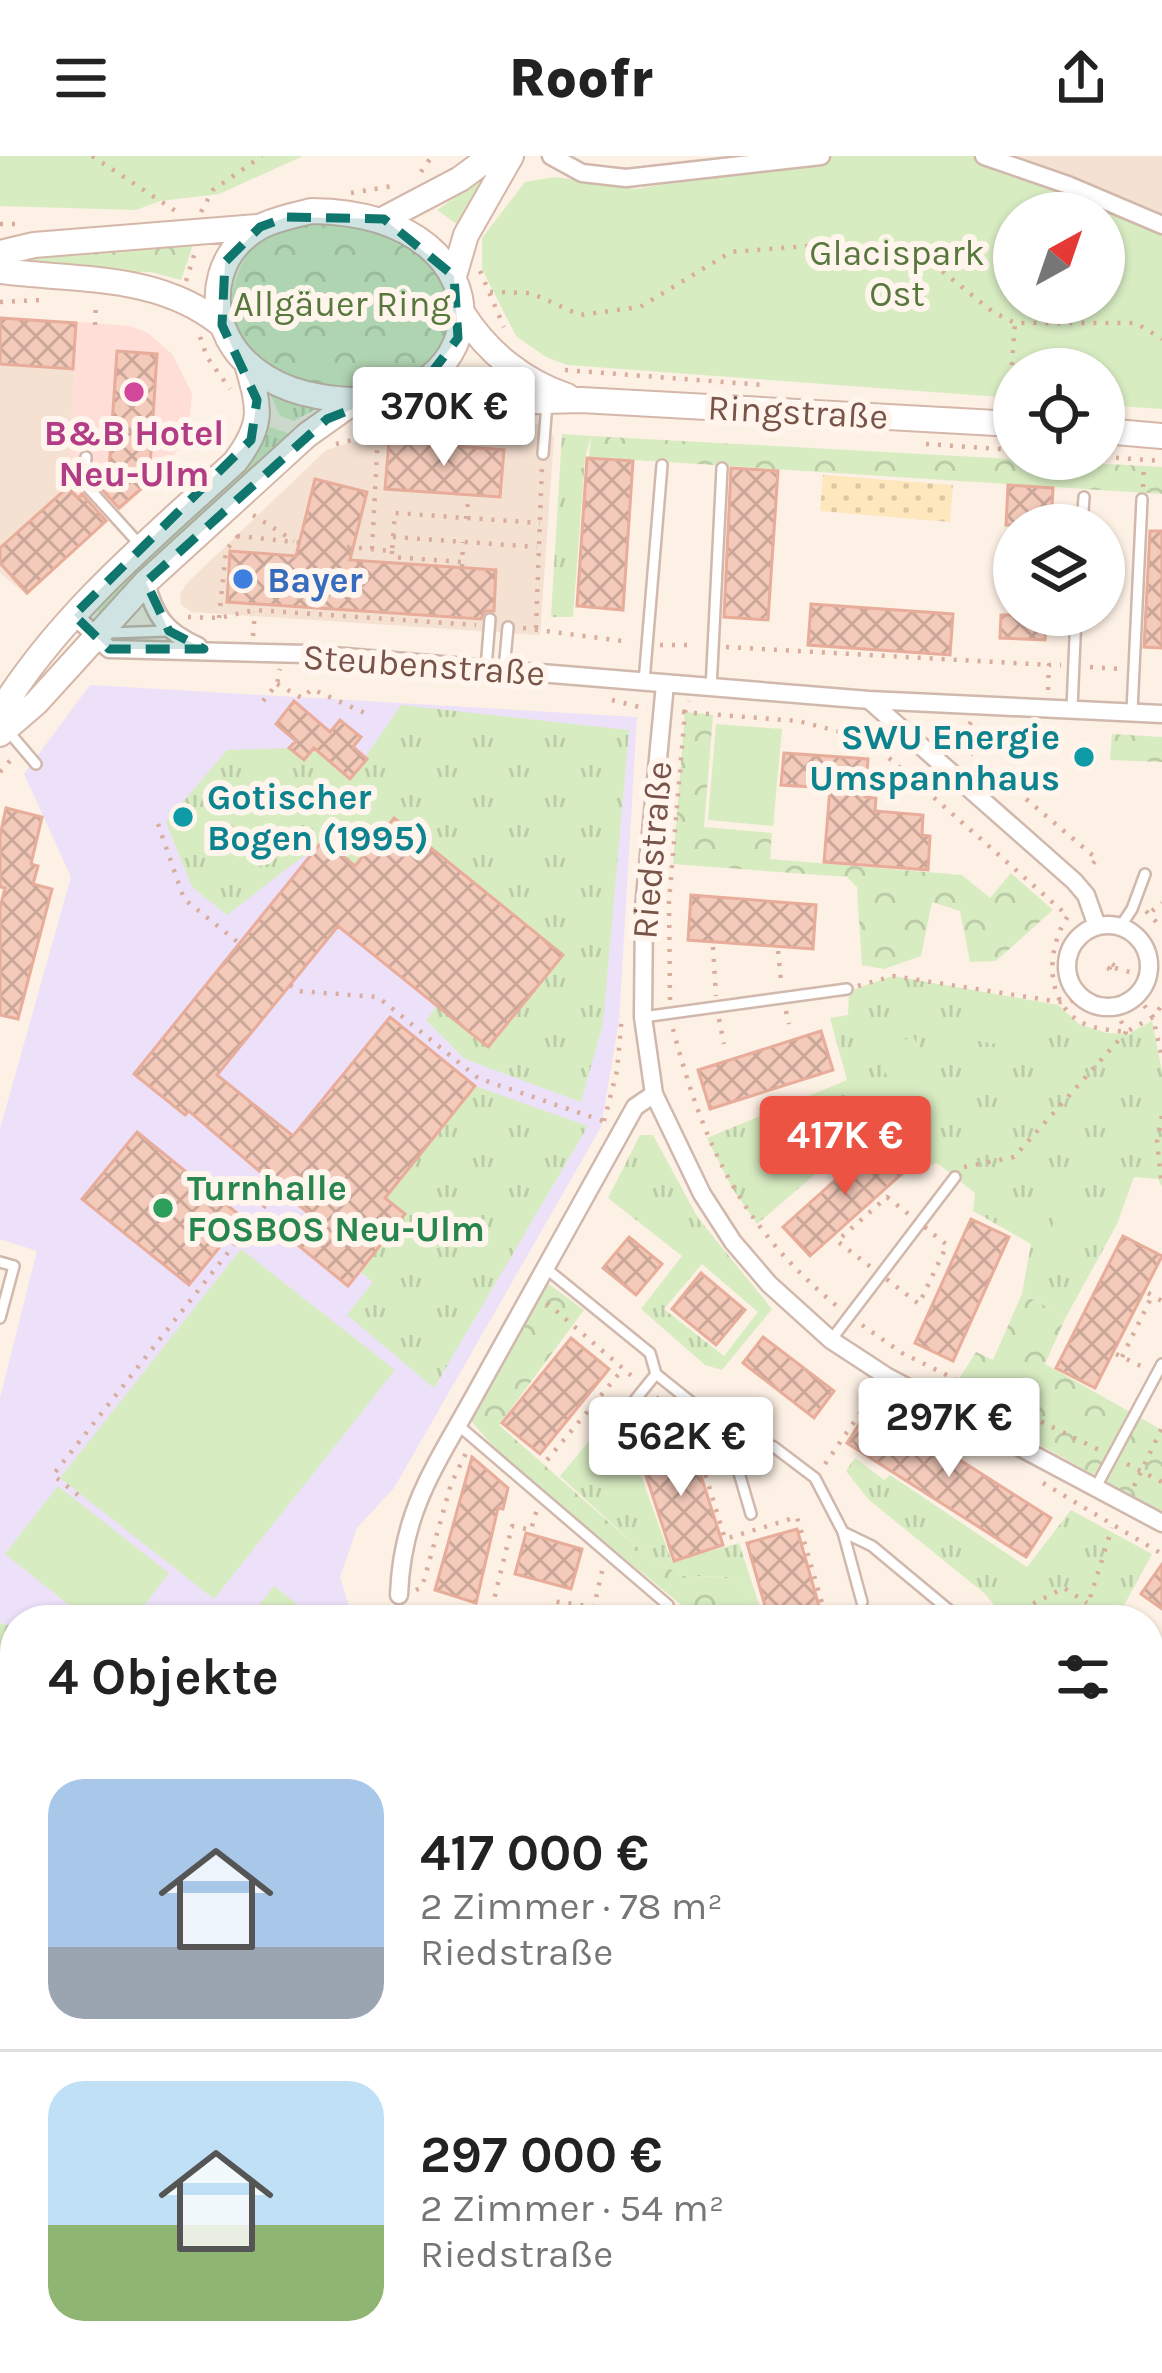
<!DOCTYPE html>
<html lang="de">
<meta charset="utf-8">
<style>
:root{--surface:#fff;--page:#f2f2f2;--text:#222;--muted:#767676;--line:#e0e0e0;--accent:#ed5343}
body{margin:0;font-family:Karla,sans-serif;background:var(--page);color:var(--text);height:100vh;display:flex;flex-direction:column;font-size:45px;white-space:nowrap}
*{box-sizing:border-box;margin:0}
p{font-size:39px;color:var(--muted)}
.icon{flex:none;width:66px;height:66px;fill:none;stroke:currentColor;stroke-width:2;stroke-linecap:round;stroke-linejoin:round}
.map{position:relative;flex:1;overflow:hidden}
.sheet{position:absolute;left:0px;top:1449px;width:1164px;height:768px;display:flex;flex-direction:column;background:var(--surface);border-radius:48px 48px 0 0;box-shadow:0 3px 9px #0004}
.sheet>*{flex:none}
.needle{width:78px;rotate:40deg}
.buttons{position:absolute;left:993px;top:36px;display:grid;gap:24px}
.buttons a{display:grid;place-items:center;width:132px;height:132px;border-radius:50%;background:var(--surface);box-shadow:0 3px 9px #0004;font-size:60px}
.price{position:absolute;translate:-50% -102px;padding:0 27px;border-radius:12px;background:#fff;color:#222;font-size:39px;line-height:78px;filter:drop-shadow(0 3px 6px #0008)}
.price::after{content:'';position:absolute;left:50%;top:72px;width:36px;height:27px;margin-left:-18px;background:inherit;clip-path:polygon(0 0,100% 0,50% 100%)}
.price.active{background:var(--accent);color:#fff}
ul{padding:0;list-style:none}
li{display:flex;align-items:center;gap:36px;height:300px;padding:0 48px}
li+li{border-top:3px solid var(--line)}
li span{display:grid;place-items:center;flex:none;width:336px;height:240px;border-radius:36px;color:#555}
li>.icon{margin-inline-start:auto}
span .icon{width:144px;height:144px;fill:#fffc;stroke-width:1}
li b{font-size:51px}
h2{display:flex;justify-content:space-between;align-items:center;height:144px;padding:0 48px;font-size:51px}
header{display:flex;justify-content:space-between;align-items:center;height:156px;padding:0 48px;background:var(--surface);font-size:54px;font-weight:800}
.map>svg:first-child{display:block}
.residential{fill:#f5e1d2}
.commercial{fill:#feded7}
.education{fill:#ede1fa}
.grass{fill:url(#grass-tufts);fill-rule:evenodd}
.forest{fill:url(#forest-crowns)}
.sand{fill:url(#sand-dots)}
.park{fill:#d8ecc2;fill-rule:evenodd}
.building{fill:url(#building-cross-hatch);stroke:#e8ad9a;stroke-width:3}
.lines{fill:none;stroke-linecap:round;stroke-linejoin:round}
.lane-casing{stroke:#d1b8ac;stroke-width:14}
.street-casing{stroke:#d1b8ac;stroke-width:21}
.secondary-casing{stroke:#d5b7aa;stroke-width:28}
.path{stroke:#d9ad9d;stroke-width:4.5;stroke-dasharray:3 9;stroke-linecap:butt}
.lane{stroke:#fff;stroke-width:9}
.street{stroke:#fff;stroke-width:16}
.secondary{stroke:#fff;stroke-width:24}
.marked{fill:#0f766e;fill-opacity:0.2;stroke:#0f766e;stroke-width:9;stroke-dasharray:24 15;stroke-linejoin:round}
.hotel-dot{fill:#d1479c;stroke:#fff5ec;stroke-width:4.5}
.shop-dot{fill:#3f7fe0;stroke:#fff5ec;stroke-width:4.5}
.culture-dot{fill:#0f9aa8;stroke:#fff5ec;stroke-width:4.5}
.leisure-dot{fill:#2e9e5b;stroke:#fff5ec;stroke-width:4.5}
.labels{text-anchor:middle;stroke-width:12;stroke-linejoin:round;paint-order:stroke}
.park-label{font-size:36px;fill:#56783c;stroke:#fff5ec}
.street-label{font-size:36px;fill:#775348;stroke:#fff5ec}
.hotel-label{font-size:36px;font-weight:bold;fill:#b23c85;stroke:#fff5ec}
.shop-label{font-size:36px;font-weight:bold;fill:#366cbe;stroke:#fff5ec;text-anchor:start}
.culture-label{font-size:36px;font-weight:bold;fill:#0d838f;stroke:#fff5ec;text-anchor:end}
.leisure-label{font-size:36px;font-weight:bold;fill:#27864d;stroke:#fff5ec;text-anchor:start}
</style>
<header><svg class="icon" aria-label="menu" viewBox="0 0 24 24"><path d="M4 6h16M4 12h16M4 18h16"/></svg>Roofr<svg class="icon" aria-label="share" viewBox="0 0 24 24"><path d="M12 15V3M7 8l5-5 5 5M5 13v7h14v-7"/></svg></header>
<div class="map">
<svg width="1162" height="2217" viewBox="0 0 1162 2217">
<defs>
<pattern id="grass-tufts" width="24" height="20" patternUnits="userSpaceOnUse" patternTransform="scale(3)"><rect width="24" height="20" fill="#d8ecc2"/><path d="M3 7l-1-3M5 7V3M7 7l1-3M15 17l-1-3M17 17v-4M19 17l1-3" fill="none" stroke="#bdcca8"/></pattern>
<pattern id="forest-crowns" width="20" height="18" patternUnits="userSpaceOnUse" patternTransform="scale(3)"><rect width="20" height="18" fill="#d8ecc2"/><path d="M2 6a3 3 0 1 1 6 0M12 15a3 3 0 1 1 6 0" fill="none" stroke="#bdcca8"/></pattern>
<pattern id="sand-dots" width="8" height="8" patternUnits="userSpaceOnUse" patternTransform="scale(3)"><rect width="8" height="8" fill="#fee7bd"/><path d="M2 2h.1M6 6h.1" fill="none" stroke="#ddc8a4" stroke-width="1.8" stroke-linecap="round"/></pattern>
<pattern id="building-cross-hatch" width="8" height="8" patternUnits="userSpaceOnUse" patternTransform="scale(3)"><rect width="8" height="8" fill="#f4caba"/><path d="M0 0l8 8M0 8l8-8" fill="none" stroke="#caa799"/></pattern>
</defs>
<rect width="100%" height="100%" fill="#fdf0e4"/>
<!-- residential -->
<path class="residential" d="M1008 0H1162V60Z
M0 161 78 166 67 327 104 369 27 439 0 417Z
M465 262 547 269 554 281 540 479 192 456 181 449 180 438 187 427 326 294 352 286 386 285 449 263Z"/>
<!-- commercial -->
<path class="commercial" d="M78 166 130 170 148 177 172 198 192 237 188 278 181 290 150 327 104 369 67 327Z"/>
<!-- education -->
<path class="education" d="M90 529 637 561 619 865 601 971 394 1332 357 1372 340 1421 353 1464H15V1473L0 1470V1242L37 1095 0 1083V973L71 721 24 618Z
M282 2202H620L616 2217H315L281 2205Z"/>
<!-- grass -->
<path class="grass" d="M487 19 461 71 437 54Z
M265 227 321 250 294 265 280 260Z
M263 268 292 279 103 460 92 450Z
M562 278 591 280 585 302 573 461H551Z
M401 549 629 574 603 868 581 946 465 903 426 864 437 850 488 891 394 663 355 710 323 685 227 759 192 731 166 666 227 594 289 592 304 604 322 586 351 622Z
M893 820 1058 849 1079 868 1107 877 1128 878 1152 865 1162 915V1031L1158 1023 1134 1021 1117 1068 1066 1161 1022 1138 1031 1088 973 1055 975 1037 937 1007 915 1014 875 967 757 1068 732 1032 707 982 847 924 830 862 848 859 849 835Z
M475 930 588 970 434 1232 347 1159 373 1126 359 1115 405 1059 385 1042Z
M640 979H653L698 1062 772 1153 722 1214 705 1209 641 1153 682 1100 608 1042ZM702 1108 758 1156 724 1200 664 1153Z
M590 1284 624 1312 639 1314 672 1406 739 1387 764 1464H757L738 1421 682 1420 645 1398 560 1320Z
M855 1302 884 1324 890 1319 1027 1411 1071 1354 1152 1398 1116 1464H1007L984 1437 869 1344 846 1315Z"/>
<!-- forest -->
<path class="forest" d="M324 60 424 91 454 140C451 156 451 182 443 195 429 214 410 222 389 227 326 243 208 216 234 129 239 111 247 94 263 82 280 70 304 66 324 60Z
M108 89H193L181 124 151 116H101L0 105Z
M591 280 1162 311V338L589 301Z
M685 556 713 559 704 671 772 677 770 703 962 719 990 742 1011 717 1053 754 996 805 970 806 960 755 932 746 921 800 884 813 862 809 857 731 847 721 673 708Z
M1112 578 1162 581V606L1110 604Z
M546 1126 584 1154 499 1269 645 1398 682 1420 738 1421 757 1464H700L511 1310 471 1265Z
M1022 1138 1066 1161 1045 1208 1162 1274V1356L949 1239 976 1196 993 1204Z
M0 1467 15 1471V1509L0 1505Z"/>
<!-- sand -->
<path class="sand" d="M823 319 953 329 950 366 820 355Z"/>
<!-- park -->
<path class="park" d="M0 0H376H303L219 38 160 45 136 54 0 50Z
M836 0H974L1065 33 1162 76V253L1104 249V213H1014V242L567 209 546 201 516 180 482 113V82L525 26 555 21 636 33ZM1014 57H1104V147H1014Z
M716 568 782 573 773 670 708 664Z
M973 838 1047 851 1040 895 966 883Z
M913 880 946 945 910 964 876 898Z
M1067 1038 1097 1052 1080 1089 1050 1075Z
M241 1093 395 1214 214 1443 60 1322Z
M58 1330 169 1417 133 1464H88L5 1398Z
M274 1430 313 1461 311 1464H247Z
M0 1787 15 1791V1872L0 1929Z"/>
<!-- building -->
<path class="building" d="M0 162 76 167 73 213 0 208Z
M117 195 157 198 149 326 119 352 95 326 109 313Z
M389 285 504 294 500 341 385 333Z
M587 302 633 305 623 454 577 450Z
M731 312 778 315 768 464 724 461Z
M315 323 367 336 350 404 496 414 494 455H485L481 463 227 446 230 395 296 400Z
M1008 329 1053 332 1051 369H1006Z
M68 331 78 342 82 338 106 365 27 437 0 407V392Z
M1150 375H1162V492L1144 491Z
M811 448 953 458 950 499 808 489Z
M1001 459H1046L1045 484 1000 482Z
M294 545 330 576 340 564 361 581 353 591 367 603 350 623 314 592 304 604 289 592 296 585 276 568Z
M784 597 868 603 865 641 876 642 875 655 923 659 922 679 930 680 928 714 824 706 830 632 781 629Z
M6 652 42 661 31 708 38 710 33 728 52 733 18 863 0 859V752L5 732 0 731V680Z
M394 662 563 799 488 891 338 770 217 919 293 980 390 861 475 930 385 1042 405 1058 348 1130 293 1085 313 1061 189 955 185 959 134 918 323 684 355 710Z
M691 739 816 749 813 793 688 784Z
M821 875 833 914 710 953 698 914Z
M137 976 243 1062 189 1129 82 1043Z
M880 984 906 1014 810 1100 783 1071Z
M971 1063 1009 1081 953 1205 915 1187Z
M1123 1080 1162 1100 1095 1232 1056 1212Z
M629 1081 662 1108 636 1139 603 1112Z
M701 1117 745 1154 716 1189 672 1153Z
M763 1181 834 1235 814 1262 743 1207Z
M571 1182 609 1213 540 1298 502 1267Z
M872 1248 1051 1362 1026 1401 847 1287Z
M689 1282 723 1389 674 1405 639 1298Z
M472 1301 508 1332 503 1353 498 1352 476 1447 435 1434Z
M797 1373 823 1464H769L747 1387Z
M526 1377 582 1393 571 1433 515 1418Z
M1162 1408V1453L1141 1438Z"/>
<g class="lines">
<!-- lane casing -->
<g class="lane-casing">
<path id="lane" d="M543 298 547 247
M86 301 84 327 142 391
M1082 369 1084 341
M108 477 169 475
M486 512 490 463
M504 513 508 471
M644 526 662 309
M711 533 722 312
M1072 552 1076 459
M1132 555 1142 343
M8 575 36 608
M1120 771 1132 753 1145 718
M643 861 847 833
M0 1106 14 1110 0 1162
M543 1110 650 1197 656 1218 711 1262 726 1272 774 1291 815 1322 843 1376 872 1390 961 1464
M831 1184 955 1021
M458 1269 668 1449 664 1464
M726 1272 751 1358
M602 1285 656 1218
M1096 1331 1162 1208
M843 1376 862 1446
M1149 1786 1162 1739
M1149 1898 1162 1901
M1149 2021 1162 2024
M1016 2202 1034 2208"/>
</g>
<!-- street casing -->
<g class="street-casing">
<path id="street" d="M551 0 582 17 626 22 821 0
M984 0 1068 29 1162 69
M146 426C154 460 166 476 198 490
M74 459 109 493 308 498 869 544 1162 558
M665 528 644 752 643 861 654 938 702 1038 733 1086 769 1128 831 1184 886 1220 1162 1367
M869 544 1074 725 1086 739 1097 770
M1067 810a41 41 0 1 1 82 0a41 41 0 1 1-82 0Z
M399 1439C402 1353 437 1308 477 1235 529 1140 583 1046 635 951L654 938
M0 1595 15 1599
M145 2202 199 2217
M29 2217 58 2202
M237 2217 241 2202"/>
</g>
<!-- secondary casing -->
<g class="secondary-casing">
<path id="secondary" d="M312 55C524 58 497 275 317 240 282 234 245 215 228 182 207 141 219 94 260 71 275 63 295 59 312 55Z
M384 63 460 23 491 0
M0 97 34 89 258 71
M0 115C77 125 158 117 222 169
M454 120 466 79 511 0
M463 158C487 196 524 226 567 240
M410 234 507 246 581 244 1014 268
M1104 275 1162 280
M0 556C60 458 151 383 235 306 264 267 260 253 247 208
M0 578 36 547 146 426 307 279 352 247"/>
</g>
<!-- path -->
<path class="path" d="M92 0 177 56
M421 16 432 0
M351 37 393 30
M201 56 213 34 262 0
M0 68H18
M480 115 504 171
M186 125 195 96
M490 136 531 137 580 159 640 151 731 96 833 88 875 89 922 99 993 156 1015 167H1136L1162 183
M0 146 42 144
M95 169 96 145
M200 181 207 201 230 233
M565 214 763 229
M1009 245 1015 167
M389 279H463L462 290
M336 288 426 266 433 261
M926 288 1014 294
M1104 301 1162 305
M1143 331 1144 307
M253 359 294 385
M466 363 469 339
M237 380 304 387
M393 381 537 391
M347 391 392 395 395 357 540 367
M372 393 378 279
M392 395V401L462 406
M462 411 463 386
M188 461 219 462 255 454 476 469
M219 462 226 394 238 380
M523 472 630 486
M536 472 542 310
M253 480 255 456
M660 489H696
M726 491 1049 509
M1090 511 1120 513
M277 528 302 542 312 533 367 558
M1048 534 1049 509H1061
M612 544 647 553
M263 545 277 528 280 513
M682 556 798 565 856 580 881 595 1068 760C1047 791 1044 843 1079 865 1092 873 1111 874 1126 876L1153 861 1162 849
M971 566 962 580 967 593 1097 703 1087 714
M0 616 14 600
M158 668 184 743 240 788
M1146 755 1162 772
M1152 755 1162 747
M713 791 716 840
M778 795 781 825
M1112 808 1115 810 1113 814 1109 813Z
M1115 812 1148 821
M290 829 297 835 378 841 478 922 606 966
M858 830 893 820 1060 846 1084 844
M1137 840 1153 861 1162 902
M670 844 669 746 685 556 689 545
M786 855 789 868
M719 863 724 888
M673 873C704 991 742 1072 838 1151
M1162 960 1157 986 1162 1031
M604 965 617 915 622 859
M964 1011 1014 1001 1126 876 1115 852
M887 1041 947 1089 919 1148 837 1085Z
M1148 1137 1162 1145
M547 1147 634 1222
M862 1169 902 1197 1101 1295
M1116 1198 1143 1211
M1122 1201 1152 1140
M656 1241 691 1271 725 1383 797 1361 827 1464
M547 1304 623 1213
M825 1308 876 1234
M1127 1308 1162 1326
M1043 1327 1162 1398
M1134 1330 1162 1272
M78 1339 53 1319 278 1033
M416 1434 422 1431 451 1328 467 1295
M489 1464 512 1370 531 1374 537 1353
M548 1464 552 1445 594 1451 602 1415
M867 1464 906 1452 910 1464
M1001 1464 1064 1432 1087 1447
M1083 1464 1112 1372
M0 1652 15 1656
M1149 1674 1159 1677 1162 1687
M0 1880 15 1884
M0 1948 15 1891
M1149 2126 1162 2074
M0 2149 15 2153
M964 2202 1005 2214
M786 2217 792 2202
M1125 2217 1129 2202"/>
<!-- lane -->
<use href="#lane" class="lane"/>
<!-- street -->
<use href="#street" class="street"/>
<!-- secondary -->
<use href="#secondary" class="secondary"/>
</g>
<!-- marked area -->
<path class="marked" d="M287 61 384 63 454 120 458 182 426 224 327 263 146 426 169 475 204 493H109L74 459 251 284 257 244 222 169 225 106 260 71Z"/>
<!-- markers -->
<circle class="hotel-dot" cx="134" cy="236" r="12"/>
<circle class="shop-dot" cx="243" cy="423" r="12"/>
<g class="culture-dot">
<circle cx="1084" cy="601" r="12"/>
<circle cx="183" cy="661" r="12"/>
</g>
<circle class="leisure-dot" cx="163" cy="1052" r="12"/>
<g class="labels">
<!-- park labels -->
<g class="park-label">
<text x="897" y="109">Glacispark<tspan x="897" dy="41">Ost</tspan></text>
<text x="342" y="160">Allgäuer Ring</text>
</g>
<!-- street labels -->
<g class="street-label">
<text transform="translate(798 255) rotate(3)" y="13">Ringstraße</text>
<text transform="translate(424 508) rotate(4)" y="13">Steubenstraße</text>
<text transform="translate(651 694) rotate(-85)" y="13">Riedstraße</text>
</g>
<!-- hotel labels -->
<g class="hotel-label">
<text x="134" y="289">B&amp;B Hotel<tspan x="134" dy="41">Neu-Ulm</tspan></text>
</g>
<!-- shop labels -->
<g class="shop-label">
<text x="267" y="436">Bayer</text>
</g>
<!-- culture labels -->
<g class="culture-label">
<text x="1060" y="593">SWU Energie<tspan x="1060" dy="41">Umspannhaus</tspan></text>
<text x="207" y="653" text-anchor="start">Gotischer<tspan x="207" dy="41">Bogen (1995)</tspan></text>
</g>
<!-- leisure labels -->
<g class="leisure-label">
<text x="187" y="1044">Turnhalle<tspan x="187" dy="41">FOSBOS Neu-Ulm</tspan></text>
</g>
</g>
</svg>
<div class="buttons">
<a><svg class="needle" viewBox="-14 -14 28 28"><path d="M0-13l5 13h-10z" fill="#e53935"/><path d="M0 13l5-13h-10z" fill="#767676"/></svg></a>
<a><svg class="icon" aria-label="locate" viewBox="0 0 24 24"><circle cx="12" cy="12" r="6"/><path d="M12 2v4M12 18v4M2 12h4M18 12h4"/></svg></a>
<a><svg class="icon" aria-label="layers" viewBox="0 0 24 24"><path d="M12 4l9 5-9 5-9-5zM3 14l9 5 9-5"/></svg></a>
</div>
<b class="price" style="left:444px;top:313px">370K €</b>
<b class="price active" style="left:845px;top:1042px">417K €</b>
<b class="price" style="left:949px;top:1324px">297K €</b>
<b class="price" style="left:681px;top:1343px">562K €</b>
<section class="sheet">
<h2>4 Objekte<svg class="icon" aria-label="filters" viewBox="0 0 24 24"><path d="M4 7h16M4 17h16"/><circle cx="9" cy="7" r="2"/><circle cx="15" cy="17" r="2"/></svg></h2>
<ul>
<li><span style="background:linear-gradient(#a9c7e8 70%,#9aa5b1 0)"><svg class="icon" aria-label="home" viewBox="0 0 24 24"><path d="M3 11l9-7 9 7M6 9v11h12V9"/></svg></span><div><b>417 000 €</b><p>2 Zimmer · 78 m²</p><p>Riedstraße</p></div></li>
<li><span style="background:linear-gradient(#bfe0f5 60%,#8fb573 0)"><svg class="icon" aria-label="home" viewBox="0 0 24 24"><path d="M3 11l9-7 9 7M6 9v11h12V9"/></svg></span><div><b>297 000 €</b><p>2 Zimmer · 54 m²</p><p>Riedstraße</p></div></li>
</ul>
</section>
</div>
